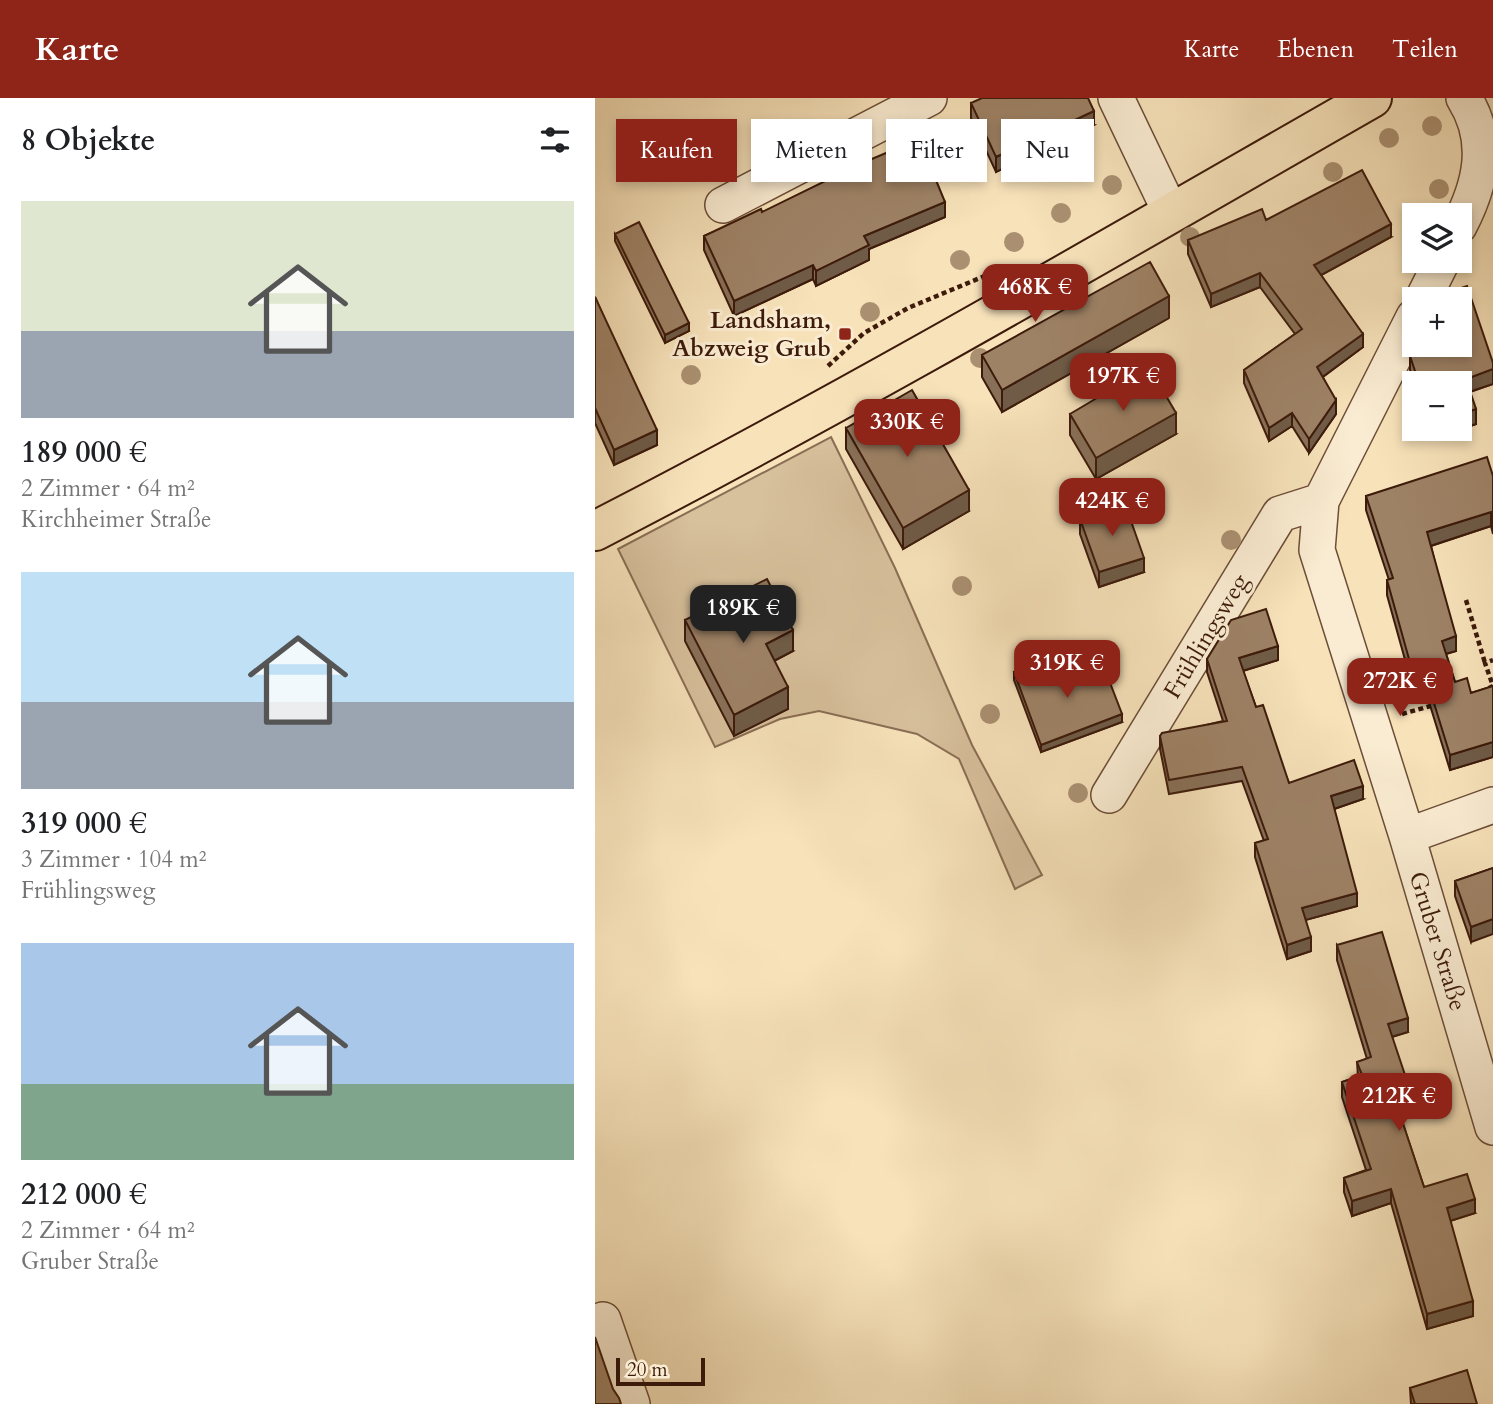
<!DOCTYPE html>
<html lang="de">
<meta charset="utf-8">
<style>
:root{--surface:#fff;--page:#f6f6f6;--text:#202124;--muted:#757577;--accent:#8f2418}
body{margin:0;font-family:Cardo,serif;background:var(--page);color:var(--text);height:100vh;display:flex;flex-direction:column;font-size:26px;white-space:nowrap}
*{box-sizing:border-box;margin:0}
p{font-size:23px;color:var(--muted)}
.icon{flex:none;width:38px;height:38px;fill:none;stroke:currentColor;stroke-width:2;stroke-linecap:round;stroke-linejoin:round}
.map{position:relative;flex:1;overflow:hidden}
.drawer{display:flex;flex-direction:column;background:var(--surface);width:595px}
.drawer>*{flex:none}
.hud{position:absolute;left:21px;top:21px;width:665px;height:63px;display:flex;gap:14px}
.tools{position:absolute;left:807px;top:105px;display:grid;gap:14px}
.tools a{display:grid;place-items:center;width:70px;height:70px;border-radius:0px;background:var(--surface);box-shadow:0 4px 10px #0003;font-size:35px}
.scale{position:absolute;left:21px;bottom:18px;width:89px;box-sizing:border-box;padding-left:7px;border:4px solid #3d1b0b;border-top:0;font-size:19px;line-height:24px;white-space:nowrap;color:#3d1b0b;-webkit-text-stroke:5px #faecd2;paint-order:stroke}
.price{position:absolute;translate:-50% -60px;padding:0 16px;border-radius:14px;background:var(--accent);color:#fff;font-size:23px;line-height:46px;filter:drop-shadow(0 2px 4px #0008)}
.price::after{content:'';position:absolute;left:50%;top:42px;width:21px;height:16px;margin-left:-10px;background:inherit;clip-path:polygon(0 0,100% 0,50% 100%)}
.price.current{background:#222;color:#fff}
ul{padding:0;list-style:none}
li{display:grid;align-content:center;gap:14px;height:371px;padding:0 21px}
li span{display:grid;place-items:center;height:217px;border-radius:0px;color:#555}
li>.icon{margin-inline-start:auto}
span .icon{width:126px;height:126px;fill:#fffc;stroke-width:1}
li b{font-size:30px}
h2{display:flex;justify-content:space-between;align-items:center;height:84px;padding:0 21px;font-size:30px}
.pill{padding:0 24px;border-radius:0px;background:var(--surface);box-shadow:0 4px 10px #0003;font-size:24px;line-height:63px}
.pill.current{background:var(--accent);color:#fff}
header{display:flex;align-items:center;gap:42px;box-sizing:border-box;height:98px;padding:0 35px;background:var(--accent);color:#fff}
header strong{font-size:33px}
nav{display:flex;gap:38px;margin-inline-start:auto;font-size:24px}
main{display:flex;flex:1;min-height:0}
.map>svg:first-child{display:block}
.grass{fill:#d7c09c;stroke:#8a6e54;stroke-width:2}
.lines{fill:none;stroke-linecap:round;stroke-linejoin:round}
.minor-casing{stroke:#6c4d37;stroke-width:38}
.major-casing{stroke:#3d1b0b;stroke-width:42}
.path{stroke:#3d1b0b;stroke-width:4.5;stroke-dasharray:5 3.5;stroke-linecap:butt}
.minor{stroke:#faecd2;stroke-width:35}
.major{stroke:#f7e2ba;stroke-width:38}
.tree{fill:#aa9071}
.wall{fill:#887058;stroke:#3d1b0b;stroke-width:2}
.shaded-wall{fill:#6f5b47;stroke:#3d1b0b;stroke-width:2}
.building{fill:#9e8266;stroke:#3d1b0b;stroke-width:2}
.poi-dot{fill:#8f2418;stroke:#faecd2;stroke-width:2.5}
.labels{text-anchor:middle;stroke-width:6;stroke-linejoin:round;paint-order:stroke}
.poi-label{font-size:24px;font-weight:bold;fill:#3d1b0b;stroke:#faecd2;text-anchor:end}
.street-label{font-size:24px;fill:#3d1b0b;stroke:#faecd2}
</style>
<header>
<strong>Karte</strong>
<nav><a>Karte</a><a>Ebenen</a><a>Teilen</a></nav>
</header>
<main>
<section class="drawer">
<h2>8 Objekte<svg class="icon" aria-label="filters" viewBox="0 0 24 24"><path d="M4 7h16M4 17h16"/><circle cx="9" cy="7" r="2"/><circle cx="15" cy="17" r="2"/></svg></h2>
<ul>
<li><span style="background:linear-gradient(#dfe7d0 60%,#9aa5b1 0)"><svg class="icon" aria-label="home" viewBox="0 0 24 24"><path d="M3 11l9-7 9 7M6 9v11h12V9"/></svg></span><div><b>189 000 €</b><p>2 Zimmer · 64 m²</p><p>Kirchheimer Straße</p></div></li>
<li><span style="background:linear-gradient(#bfe0f5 60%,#9aa5b1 0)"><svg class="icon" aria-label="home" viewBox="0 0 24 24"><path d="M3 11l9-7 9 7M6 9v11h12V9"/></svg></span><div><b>319 000 €</b><p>3 Zimmer · 104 m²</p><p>Frühlingsweg</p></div></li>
<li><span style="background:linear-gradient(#a9c7e8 65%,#7fa58c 0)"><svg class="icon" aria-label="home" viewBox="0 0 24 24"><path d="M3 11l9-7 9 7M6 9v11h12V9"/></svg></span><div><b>212 000 €</b><p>2 Zimmer · 64 m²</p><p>Gruber Straße</p></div></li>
</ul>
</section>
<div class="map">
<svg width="898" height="1306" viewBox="0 0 898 1306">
<rect width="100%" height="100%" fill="#f7e2ba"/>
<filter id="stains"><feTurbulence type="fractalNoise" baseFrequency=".00286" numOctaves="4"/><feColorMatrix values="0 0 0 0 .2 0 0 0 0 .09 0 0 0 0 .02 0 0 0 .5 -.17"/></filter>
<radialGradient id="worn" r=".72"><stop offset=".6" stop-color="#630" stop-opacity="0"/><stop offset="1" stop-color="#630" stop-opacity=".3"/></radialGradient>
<!-- grass -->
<path class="grass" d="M236 339 300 470 377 647 447 777 420 791 364 661 322 636 224 613 185 621 120 649 23 451Z"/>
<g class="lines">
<!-- minor casing -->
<g class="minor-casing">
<path id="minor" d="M521 0 576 115
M128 107 334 0
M864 128C886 86 896 43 869 0
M828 201 847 163
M819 219 726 403 722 452 812 738 898 1029
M514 697 685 416 726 403
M812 738 898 707
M0 1225 8 1222 37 1306"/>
</g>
<!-- major casing -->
<g class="major-casing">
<path id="major" d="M0 433C264 297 520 147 777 0"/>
</g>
<!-- path -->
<path class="path" d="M233 268 269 235 313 210 397 175
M871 502 890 565
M894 590 898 588 890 565 898 562
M807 616 839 607"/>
<!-- minor -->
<use href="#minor" class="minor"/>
<!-- major -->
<use href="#major" class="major"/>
</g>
<!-- trees -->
<g class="tree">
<circle cx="837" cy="28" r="10"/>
<circle cx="794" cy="40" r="10"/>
<circle cx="738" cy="74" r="10"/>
<circle cx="517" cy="87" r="10"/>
<circle cx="844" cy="91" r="10"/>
<circle cx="466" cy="115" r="10"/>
<circle cx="595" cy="139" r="10"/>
<circle cx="419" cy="144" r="10"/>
<circle cx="365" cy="162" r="10"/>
<circle cx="275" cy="214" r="10"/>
<circle cx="385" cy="260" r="10"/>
<circle cx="96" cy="277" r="10"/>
<circle cx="636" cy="442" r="10"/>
<circle cx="367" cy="488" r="10"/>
<circle cx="395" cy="616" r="10"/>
<circle cx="483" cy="695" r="10"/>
</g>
<!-- wall -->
<path class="wall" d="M376 5 499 27 401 74 376 20Z
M167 114 350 119 274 151V162L221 188 218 181 139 218 109 152V138Z
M671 122 796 139 726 177 768 249 728 279 741 316 714 355 697 328 674 343 649 285V272L700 236 665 189 616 209 593 156V142Z
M20 136 94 233 70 245 20 143Z
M0 199 62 347 19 367 0 325Z
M574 220 407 314 387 279V257Z
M815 258 898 286 875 294 881 326 838 341 834 331H864V285H819L815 272Z
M475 316 581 336 501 381 475 337Z
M251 330 374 413 308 451 251 351Z
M898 378V436L896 428 836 448 861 553 851 556 860 584 876 595 898 588V659L855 672 830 591 819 594 792 497V482H794L771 412V398Z
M485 421 549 474 504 489 485 436Z
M90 522 198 553 179 563 193 611 139 638 90 543Z
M612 561 683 562 648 573 661 609 694 685 768 701 739 711 762 808 710 822 716 853 692 861 660 759V745L669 743 647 683 574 696 565 651V638L628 623 612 574Z
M419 574 457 582 527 624 446 654 419 582Z
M898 770 876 844 860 798V783Z
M742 847 813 934 797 939 810 992 798 996 829 1089 880 1115 855 1123 878 1218 832 1231 796 1105 757 1118 749 1094V1080L771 1072 747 999V984L763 979 762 964 772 961 742 862Z
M815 1290 882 1306H816Z"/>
<!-- shaded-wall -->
<path class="shaded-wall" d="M499 13V27L401 74V59Z
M350 104V119L274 151V162L221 188V173L269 138Z
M796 126V139L719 181V167Z
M218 167V181L139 218V203Z
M665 175V189L616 209V196Z
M574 198V220L407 314V292Z
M94 225V233L70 245V237Z
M768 236V249L722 283V269Z
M898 271V286L871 295V281Z
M741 302V316L714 355V341Z
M881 311V326L838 341V331H864V317Z
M581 315V336L501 381V360Z
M697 315V328L674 343V330Z
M62 332V347L19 367V352Z
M374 392V413L308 451V430Z
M896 414V428L832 449V434Z
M549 460V474L504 489V474Z
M198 532V553L171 567V546Z
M861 538V553L847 557V543Z
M683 548V562L644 574V560Z
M830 576V591L819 594V579Z
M193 589V611L139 638V617Z
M527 616V624L446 654V647Z
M898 644V659L855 672V657Z
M768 688V701L736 712V698Z
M762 795V808L707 823V810Z
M898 821V836L876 844V829Z
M716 839V853L692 861V847Z
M813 920V934L793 940V926Z
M810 977V992L794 997V983Z
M796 1091V1105L757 1118V1103Z
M880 1101V1115L852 1124V1110Z
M878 1203V1218L832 1231V1216Z"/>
<!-- building -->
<path class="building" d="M387 0H493L499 13 401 59 376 5Z
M324 41 350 104 269 138 274 147 221 173 218 167 139 203 109 138 166 111 167 114 265 66Z
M767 72 796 126 719 167 768 236 722 269 741 302 714 341 697 315 674 330 649 272 707 231 665 175 616 196 593 142 667 111 671 122Z
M44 124 94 225 70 237 20 136Z
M555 164 574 198 407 292 387 257Z
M872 188 898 265V271L871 281 881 311 864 317V285H824L815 258 820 247H864V201H841L845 197Z
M0 199 62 332 19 352 0 310Z
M554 269 581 315 501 360 475 316Z
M317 292 374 392 308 430 251 330Z
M892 359 898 378V421L896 414 832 434 861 538 847 543 860 584 872 580 876 595 898 588V644L855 657 830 576 819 579 792 482 798 480 771 398Z
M530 406 549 460 504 474 485 421Z
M172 481 198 532 171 546 193 589 139 617 90 522Z
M671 511 683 548 644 560 661 609 668 607 694 685 759 662 768 688 736 698 762 795 707 810 716 839 692 847 660 745 673 741 647 669 574 682 565 638 567 635 632 623 612 561 636 522Z
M450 562 457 582 507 564 527 616 446 647 419 574Z
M898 770V821L876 829 860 783Z
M787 834 813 920 793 926 810 977 794 983 829 1089 872 1076 880 1101 852 1110 878 1203 832 1216 796 1091 757 1103 749 1080 776 1071 747 984 767 977 762 964 776 959 742 847Z
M0 1239 18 1291 24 1300 26 1306H0Z
M872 1272 882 1306H820L815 1290Z"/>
<!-- markers -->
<rect class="poi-dot" x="243" y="229" width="14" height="14" rx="3.5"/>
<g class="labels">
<!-- poi labels -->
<g class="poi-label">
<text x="236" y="230">Landsham,<tspan x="236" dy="28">Abzweig Grub</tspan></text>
</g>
<!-- street labels -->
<g class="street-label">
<text transform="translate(611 538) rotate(-59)" y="8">Frühlingsweg</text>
<text transform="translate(843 843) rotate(73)" y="8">Gruber Straße</text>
</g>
</g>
<rect width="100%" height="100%" filter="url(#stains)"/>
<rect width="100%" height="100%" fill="url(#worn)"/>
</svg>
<div class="tools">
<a><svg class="icon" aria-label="layers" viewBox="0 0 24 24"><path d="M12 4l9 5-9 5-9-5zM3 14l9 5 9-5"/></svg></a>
<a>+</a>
<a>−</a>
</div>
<div class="scale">20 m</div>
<b class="price" style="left:440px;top:226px">468K €</b>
<b class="price" style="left:528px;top:315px">197K €</b>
<b class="price" style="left:312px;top:361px">330K €</b>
<b class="price" style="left:517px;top:440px">424K €</b>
<b class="price current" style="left:148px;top:547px">189K €</b>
<b class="price" style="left:472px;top:602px">319K €</b>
<b class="price" style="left:805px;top:620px">272K €</b>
<b class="price" style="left:804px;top:1035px">212K €</b>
<div class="hud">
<a class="pill current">Kaufen</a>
<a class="pill">Mieten</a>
<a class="pill">Filter</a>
<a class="pill">Neu</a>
</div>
</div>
</main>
